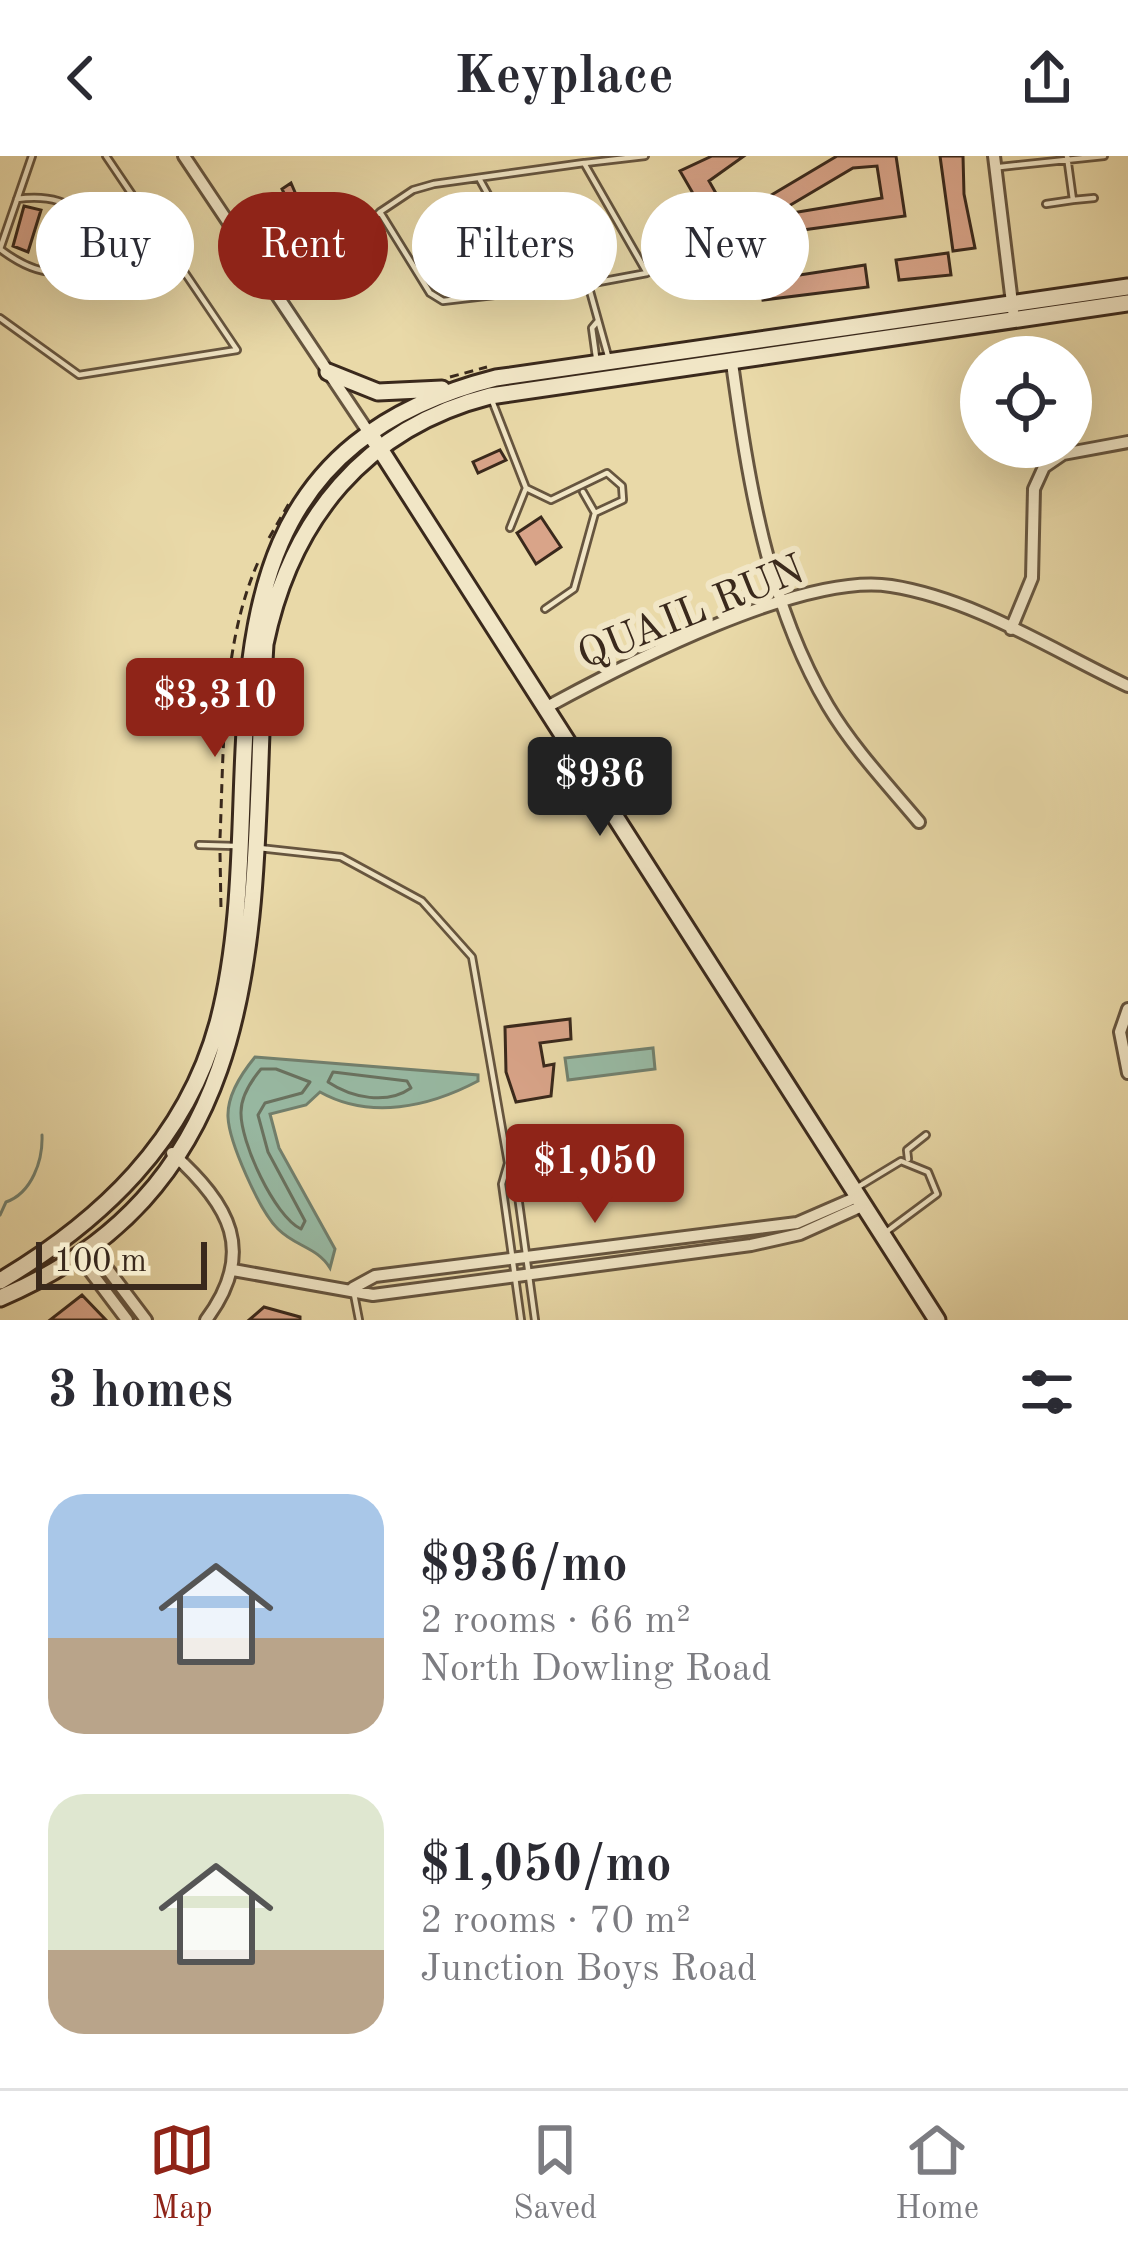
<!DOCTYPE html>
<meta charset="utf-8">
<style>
:root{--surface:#fff;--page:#f7f7f7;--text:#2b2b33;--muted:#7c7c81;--line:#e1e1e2;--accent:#8f2418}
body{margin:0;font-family:"Old Standard TT",serif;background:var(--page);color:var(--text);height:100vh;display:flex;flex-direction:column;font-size:45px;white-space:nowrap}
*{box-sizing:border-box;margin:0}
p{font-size:39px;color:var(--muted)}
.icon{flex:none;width:66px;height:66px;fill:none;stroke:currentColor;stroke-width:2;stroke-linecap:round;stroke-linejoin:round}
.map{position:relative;height:1164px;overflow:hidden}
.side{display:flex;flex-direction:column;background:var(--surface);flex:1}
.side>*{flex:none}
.banner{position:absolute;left:36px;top:36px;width:1056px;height:108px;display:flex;gap:24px}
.controls{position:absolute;left:960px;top:180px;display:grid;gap:24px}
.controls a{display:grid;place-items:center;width:132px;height:132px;border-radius:50%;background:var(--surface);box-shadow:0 12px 48px #0002;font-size:60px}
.scale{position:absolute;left:36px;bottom:30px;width:171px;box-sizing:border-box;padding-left:12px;border:6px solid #3a291c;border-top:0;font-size:33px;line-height:42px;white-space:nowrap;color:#3a291c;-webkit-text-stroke:9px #f1e6c6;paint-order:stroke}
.price{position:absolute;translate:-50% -102px;padding:0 27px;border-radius:12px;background:var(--accent);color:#fff;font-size:39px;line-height:78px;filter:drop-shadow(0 3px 6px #0008)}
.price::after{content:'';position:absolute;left:50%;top:72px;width:36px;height:27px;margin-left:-18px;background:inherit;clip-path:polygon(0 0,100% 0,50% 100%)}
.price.active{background:#222;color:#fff}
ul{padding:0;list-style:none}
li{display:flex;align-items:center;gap:36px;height:300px;padding:0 48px}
li span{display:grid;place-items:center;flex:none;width:336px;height:240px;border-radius:36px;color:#555}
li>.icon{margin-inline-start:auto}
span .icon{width:144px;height:144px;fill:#fffc;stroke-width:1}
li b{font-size:51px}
h2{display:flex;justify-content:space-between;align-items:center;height:144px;padding:0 48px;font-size:51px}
.pill{padding:0 42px;border-radius:54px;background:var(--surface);box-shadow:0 12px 48px #0002;font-size:42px;line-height:108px}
.pill.active{background:var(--accent);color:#fff}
header{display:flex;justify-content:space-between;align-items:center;height:156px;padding:0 48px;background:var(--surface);font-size:54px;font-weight:800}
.tabs{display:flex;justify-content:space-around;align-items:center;height:168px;border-top:3px solid var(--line);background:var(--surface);font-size:33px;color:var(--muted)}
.tabs a{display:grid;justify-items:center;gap:6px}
.tabs .active{color:var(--accent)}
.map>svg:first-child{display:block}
.water{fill:#98baa4;stroke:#72806e;stroke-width:3}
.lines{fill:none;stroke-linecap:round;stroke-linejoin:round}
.shore{stroke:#697260;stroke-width:3}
.stream{stroke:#72806e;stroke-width:3}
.building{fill:#d9a489;stroke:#3a291c;stroke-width:3}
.lane-casing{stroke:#66553f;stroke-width:10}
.street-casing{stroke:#66553f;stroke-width:16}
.secondary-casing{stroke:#3a291c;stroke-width:21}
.path{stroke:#3a291c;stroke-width:3;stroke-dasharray:9 6;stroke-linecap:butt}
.lane{stroke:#f1e6c6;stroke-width:4.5}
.street{stroke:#f1e6c6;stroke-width:10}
.secondary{stroke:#f1e6c6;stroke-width:15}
.labels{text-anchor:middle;stroke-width:12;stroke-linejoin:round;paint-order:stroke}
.street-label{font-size:42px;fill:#3a291c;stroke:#f1e6c6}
</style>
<header><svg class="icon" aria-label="back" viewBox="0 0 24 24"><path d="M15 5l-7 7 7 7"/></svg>Keyplace<svg class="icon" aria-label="share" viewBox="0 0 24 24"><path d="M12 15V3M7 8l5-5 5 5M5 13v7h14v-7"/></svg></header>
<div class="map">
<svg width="1128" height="1164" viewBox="0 0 1128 1164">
<rect width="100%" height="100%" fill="#e9d9a8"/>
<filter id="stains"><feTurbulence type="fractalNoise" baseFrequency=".00167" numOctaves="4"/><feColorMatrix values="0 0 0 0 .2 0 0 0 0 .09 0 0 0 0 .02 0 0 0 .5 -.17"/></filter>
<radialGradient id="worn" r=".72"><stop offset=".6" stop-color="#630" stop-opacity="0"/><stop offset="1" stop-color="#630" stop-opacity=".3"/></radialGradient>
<!-- water -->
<path class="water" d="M653 892 655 913 568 924 565 902Z
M255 901 478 919V925C429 951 370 964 320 936L306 949 270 958 279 992 335 1093 330 1112C317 1091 296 1091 278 1073 259 1054 229 986 228 961 227 939 241 918 255 901Z"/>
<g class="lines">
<!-- shore -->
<path class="shore" d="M276 913 310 926 302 937 265 947 258 959 268 996 305 1065 301 1073C274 1060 240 985 241 956 241 940 251 925 261 913Z
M333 916 407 925 411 932C387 949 352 942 328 926Z"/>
<!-- stream -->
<path class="stream" d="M0 1059 6 1046C32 1037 43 1004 42 979"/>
</g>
<!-- building -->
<path class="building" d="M712 0H744L709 25 760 115 743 124 680 15Z
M837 0H896L905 60 788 76 786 58 882 42 877 10 853 12 777 57 768 41Z
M940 0H963L964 38 975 92 953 95Z
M291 27 307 64 299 68 282 33Z
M24 50 41 54 28 96 13 90Z
M948 97 951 119 899 124 896 104Z
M865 109 868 131 763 144 760 125Z
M500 294 506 304 478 317 473 306Z
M541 361 561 391 536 408 517 377Z
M570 863 571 883 540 887 544 910 554 908 551 940 516 946 506 916 505 871Z
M82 1139 106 1164H50Z
M264 1151 300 1161V1164H249Z"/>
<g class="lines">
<!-- lane casing -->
<g class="lane-casing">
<path id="lane" d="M585 7 645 0
M1000 11 1104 0
M480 24 541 134
M1073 44 1094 42
M1046 48 1073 44 1067 0
M0 93C102 170 132 28 17 43
M0 93 32 0
M588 128 443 145 430 137 380 56 413 34 434 28 584 7 647 117 588 128 608 200
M304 132 380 56
M0 162 79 219 237 194 106 0
M596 201 592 172 597 166
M491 242 526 332
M583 336 595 357
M510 372 526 332 551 344 607 317 622 330 623 344 595 357 574 433 545 453
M199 689 235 690
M259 692 341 701 422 745 472 801 508 1007 516 1025 535 1164
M908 1003 907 994 926 979
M508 1007 502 1028 521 1164
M858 1031 901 1005 928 1016 937 1038 886 1076
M354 1138 359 1164"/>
</g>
<!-- street casing -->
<g class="street-casing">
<path id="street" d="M184 0 369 277
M994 0 1013 155
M732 207C748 323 767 447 828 550 853 592 888 629 919 666
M1011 473 1032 422 1034 333 1044 311 1063 298 1128 286
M547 551C626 508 803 416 891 430 974 443 1052 494 1128 530
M1128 853 1120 876 1128 917
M172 997C230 1049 257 1096 206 1164
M90 1090 146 1164
M78 1099 127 1164
M233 1114 373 1139 751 1089 800 1078 862 1050
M353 1132 375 1120 797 1067 857 1041"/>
</g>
<!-- secondary casing -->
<g class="secondary-casing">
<path id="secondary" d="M328 216 378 236 442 233
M373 282 937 1164
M0 1125C101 1065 186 985 218 867 283 622 155 309 496 222L1128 131
M0 1142C285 1021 249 743 265 488 291 363 365 272 490 240L1128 147"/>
</g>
<!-- path -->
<path class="path" d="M450 221 487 211
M269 382 291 344
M220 682C224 591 221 486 260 402
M220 697 221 754"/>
<!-- lane -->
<use href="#lane" class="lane"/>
<!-- street -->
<use href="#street" class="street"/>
<!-- secondary -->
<use href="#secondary" class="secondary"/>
</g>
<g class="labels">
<!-- street labels -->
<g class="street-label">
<text transform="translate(690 454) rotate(-22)" y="15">QUAIL RUN</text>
</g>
</g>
<rect width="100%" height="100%" filter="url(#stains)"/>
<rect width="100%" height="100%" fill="url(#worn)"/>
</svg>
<div class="controls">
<a><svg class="icon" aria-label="locate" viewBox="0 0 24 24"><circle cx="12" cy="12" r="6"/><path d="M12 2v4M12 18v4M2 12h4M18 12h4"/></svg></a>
</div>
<div class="scale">100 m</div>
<b class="price" style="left:215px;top:604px">$3,310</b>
<b class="price active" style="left:600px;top:683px">$936</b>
<b class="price" style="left:595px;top:1070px">$1,050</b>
<div class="banner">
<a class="pill">Buy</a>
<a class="pill active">Rent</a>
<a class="pill">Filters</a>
<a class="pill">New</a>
</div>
</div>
<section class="side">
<h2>3 homes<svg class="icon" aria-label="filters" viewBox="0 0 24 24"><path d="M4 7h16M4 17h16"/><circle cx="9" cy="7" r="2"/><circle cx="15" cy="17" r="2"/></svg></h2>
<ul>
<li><span style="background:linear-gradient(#a9c7e8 60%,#b9a48a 0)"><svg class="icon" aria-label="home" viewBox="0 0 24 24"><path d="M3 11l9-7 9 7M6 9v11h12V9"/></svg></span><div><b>$936/mo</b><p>2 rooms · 66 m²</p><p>North Dowling Road</p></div></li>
<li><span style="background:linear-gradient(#dfe7d0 65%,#b9a48a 0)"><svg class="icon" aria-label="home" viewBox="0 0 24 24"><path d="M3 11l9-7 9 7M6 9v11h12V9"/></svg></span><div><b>$1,050/mo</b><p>2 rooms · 70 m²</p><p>Junction Boys Road</p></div></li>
</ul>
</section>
<nav class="tabs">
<a class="active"><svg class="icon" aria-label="map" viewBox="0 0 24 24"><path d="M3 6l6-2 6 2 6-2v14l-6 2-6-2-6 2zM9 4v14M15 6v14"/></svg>Map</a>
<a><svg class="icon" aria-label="saved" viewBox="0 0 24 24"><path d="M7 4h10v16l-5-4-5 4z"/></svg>Saved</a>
<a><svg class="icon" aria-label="home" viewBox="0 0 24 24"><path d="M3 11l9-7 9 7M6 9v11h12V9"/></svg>Home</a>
</nav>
